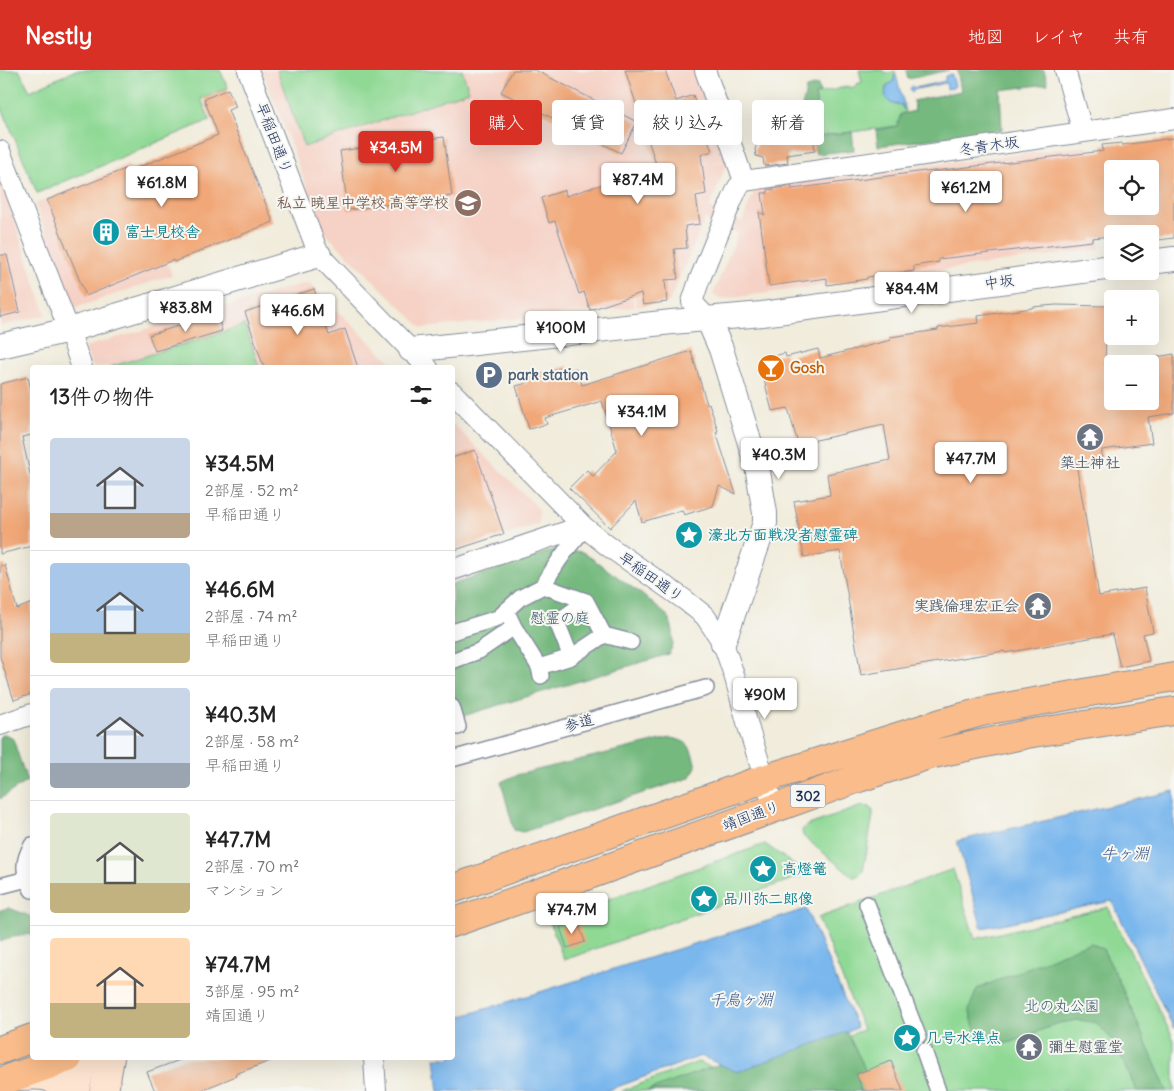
<!DOCTYPE html>
<html lang="ja">
<meta charset="utf-8">
<style>
:root{--surface:#fff;--page:#f2f2f2;--text:#222;--muted:#767676;--line:#e0e0e0;--accent:#d93025}
body{margin:0;font-family:Delius,"Klee One",sans-serif;background:var(--page);color:var(--text);height:100vh;display:flex;flex-direction:column;font-size:19px;white-space:nowrap}
*{box-sizing:border-box;margin:0}
p{font-size:16px;color:var(--muted)}
.icon{flex:none;width:28px;height:28px;fill:none;stroke:currentColor;stroke-width:2;stroke-linecap:round;stroke-linejoin:round}
.map{position:relative;flex:1;overflow:hidden}
.side{position:absolute;left:30px;top:295px;width:425px;height:695px;display:flex;flex-direction:column;background:var(--surface);border-radius:5px;box-shadow:0 5px 20px #0002}
.side>*{flex:none}
.top-card{position:absolute;left:470px;top:30px;width:475px;height:45px;display:flex;gap:10px}
.fabs{position:absolute;left:1104px;top:90px;display:grid;gap:10px}
.fabs a{display:grid;place-items:center;width:55px;height:55px;border-radius:5px;background:var(--surface);box-shadow:0 5px 20px #0002;font-size:25px}
.price{position:absolute;translate:-50% -42px;padding:0 11px;border-radius:5px;background:#fff;color:#222;font-size:16px;line-height:32px;filter:drop-shadow(0 1px 2px #0008)}
.price::after{content:'';position:absolute;left:50%;top:30px;width:15px;height:11px;margin-left:-8px;background:inherit;clip-path:polygon(0 0,100% 0,50% 100%)}
.price.selected{background:var(--accent);color:#fff}
ul{padding:0;list-style:none}
li{display:flex;align-items:center;gap:15px;height:125px;padding:0 20px}
li+li{border-top:1px solid var(--line)}
li span{display:grid;place-items:center;flex:none;width:140px;height:100px;border-radius:5px;color:#555}
li>.icon{margin-inline-start:auto}
span .icon{width:60px;height:60px;fill:#fffc;stroke-width:1}
li b{font-size:21px}
h2{display:flex;justify-content:space-between;align-items:center;height:60px;padding:0 20px;font-size:21px}
.pill{padding:0 18px;border-radius:5px;background:var(--surface);box-shadow:0 5px 20px #0002;font-size:18px;line-height:45px}
.pill.selected{background:var(--accent);color:#fff}
header{display:flex;align-items:center;gap:30px;box-sizing:border-box;height:70px;padding:0 25px;background:var(--accent);color:#fff}
header strong{font-size:24px}
nav{display:flex;gap:28px;margin-inline-start:auto;font-size:18px}
.map>svg:first-child{display:block}
.built{fill:#f6d1c5}
.green{fill:#90d995;stroke:#56847a}
.forest{fill:#74b97e;stroke:#48746e}
.water{fill:#7ab7ed;stroke:#4a73a6}
.building{fill:#f1a777;fill-rule:evenodd}
.lines{fill:none;stroke-linecap:round;stroke-linejoin:round}
.pedestrian-casing{stroke:#868e9c;stroke-width:18}
.minor-casing{stroke:#868e9c;stroke-width:22}
.tertiary-casing{stroke:#868e9c;stroke-width:26}
.secondary-casing{stroke:#868e9c;stroke-width:30}
.primary-casing{stroke:#868e9c;stroke-width:30}
.pedestrian{stroke:#fff;stroke-width:15}
.minor{stroke:#fff;stroke-width:20}
.tertiary{stroke:#fff;stroke-width:24}
.secondary{stroke:#fde4d0;stroke-width:28}
.primary{stroke:#f9bc8a;stroke-width:28}
.labels{text-anchor:middle;stroke-width:4;stroke-linejoin:round;paint-order:stroke}
.shield{fill:#f6f6f2;stroke:#5d6b8a;stroke-width:1}
.shield-label{font-size:14px;font-weight:bold;fill:#1b2f5e}
.street-label{font-size:15px;fill:#1b2f5e;stroke:#f6f6f2}
.education-label{font-size:15px;font-weight:bold;fill:#785e54;stroke:#f6f6f2;text-anchor:end}
.culture-label{font-size:15px;font-weight:bold;fill:#0d838f;stroke:#f6f6f2;text-anchor:start}
.food-label{font-size:15px;font-weight:bold;fill:#c56008;stroke:#f6f6f2;text-anchor:start}
.service-label{font-size:15px;font-weight:bold;fill:#4e5e75;stroke:#f6f6f2;text-anchor:start}
.worship-label{font-size:15px;font-weight:bold;fill:#5b616d;stroke:#f6f6f2}
.park-label{font-size:15px;fill:#385a6c;stroke:#f6f6f2}
.water-label{font-size:16px;font-style:italic;fill:#385889;stroke:#f6f6f2}
</style>
<header>
<strong>Nestly</strong>
<nav><a>地図</a><a>レイヤ</a><a>共有</a></nav>
</header>
<div class="map">
<svg width="1174" height="1021" viewBox="0 0 1174 1021">
<rect width="100%" height="100%" fill="#f6f6f2"/>
<filter id="ink" filterUnits="userSpaceOnUse"><feTurbulence type="fractalNoise" baseFrequency=".02" numOctaves="2"/><feDisplacementMap in="SourceGraphic" scale="10" xChannelSelector="R" yChannelSelector="G"/><feConvolveMatrix kernelMatrix="1 2 1 2 8 2 1 2 1" color-interpolation-filters="sRGB"/></filter>
<filter id="wash" filterUnits="userSpaceOnUse"><feTurbulence type="fractalNoise" baseFrequency=".0096" numOctaves="4" result="noise"/><feDisplacementMap in="SourceGraphic" scale="20" xChannelSelector="R" yChannelSelector="G"/><feGaussianBlur stdDeviation="1.12" result="paint"/><feColorMatrix in="noise" values="0 0 0 0 0 0 0 0 0 0 0 0 0 0 0 0 0 1.4 0 .05"/><feComposite in="paint" operator="in"/></filter>
<g filter="url(#wash)">
<rect width="100%" height="100%" fill="#f1ecdb"/>
<!-- built -->
<path class="built" d="M262 0H696L728 90 619 104 634 237 422 258 324 162Z
M1087 76 1100 179 722 229 713 224 738 163 705 149 669 232 636 237 620 104 728 91 709 138 742 152 756 117Z
M128 94 172 205 75 238 35 134Z
M2 114 46 245 0 256V115Z
M306 213 311 215 396 297H92L85 277Z
M452 353 539 439V454L453 483Z"/>
<!-- green -->
<path class="green" d="M0 0H19L30 21 76 0H220L228 18 201 29 210 50 37 123 0 33Z
M277 0H462L469 21 304 77Z
M859 0H883L885 4 895 1 896 5 894 6V11L887 15 885 19 895 35H902L903 38H905V43L901 44 897 56 821 66 815 25 848 16 849 18 857 16V14L862 12Z
M245 255 259 297H110Z
M862 736 870 737 873 741V745L863 801C860 805 858 806 853 807L803 766 802 760 806 756Z
M765 774 807 804 564 890 549 850Z
M953 799 975 869 1108 837 1174 970V1021H622L698 992 734 1006 863 960 818 848Z"/>
<!-- forest -->
<path class="forest" d="M906 0H949L908 9Z
M957 0H1044L1048 14 1000 20 1002 60 878 76 876 60 897 56 901 44 915 41 913 31 961 21Z
M818 15 820 23 815 25 821 66 852 62 854 80 816 84 813 63 805 64 804 54 787 56 786 52C801 46 804 33 806 18Z
M557 479 583 482 640 523 669 547 673 561V574L669 584 453 649 452 514Z
M5 664 13 669 27 711 0 729V666Z
M670 668C691 671 691 678 696 697L689 708 523 762 514 760 501 712 516 705Z
M9 838 32 847V864L15 866 0 872V840Z
M1091 873 1103 879 1118 909 1167 1021H1137L1115 973 1097 953 1079 950 1059 953 1012 972 995 975 983 970 975 960 969 939 977 919 1078 877Z
M832 953 847 963 861 990 871 1014 869 1021H647Z"/>
<!-- water -->
<path class="water" d="M951 4 952 5 955 16 953 18 947 19 946 13 916 19 913 22 911 21 910 19 912 16 915 18 945 11V6Z
M896 5 905 38 903 39 902 35C899 35 895 35 893 34 881 29 884 16 894 11V6Z
M1174 721V959L1112 831 982 858 957 771Z
M806 839 857 958 737 1002 701 986 606 1021H439L435 988H452L453 949Z"/>
<g id="blocks">
<!-- building -->
<path class="building" d="M513 0H535L637 52 621 83 501 22Z
M625 0H665L676 31 693 25 712 81 701 85 706 124 696 126 700 154 685 156 687 178 674 179 678 209 665 210 667 232 643 235 641 223 590 240 584 222 579 224 555 151 549 153 541 128 565 120 566 126 621 108 659 103Z
M228 19 236 37 228 40 273 152 174 192 173 190 86 226 47 130 125 99 127 102 218 65 204 29Z
M803 55 805 65 813 64 815 81 787 85 788 93 764 96 763 88 756 86 755 79 758 72 783 68V62L788 61V57Z
M444 67 452 126 348 140 340 81Z
M1174 68V168L1158 170 1157 161 1131 164H1112V166L1092 168V171L939 189V192L914 196V201L867 207V209L827 215V208L769 216 759 142 765 145 762 123H768V120L791 116 792 119 925 101V102L1103 81 1102 75 1122 73V75ZM1112 99H1150V136H1112Z
M0 185H7L20 242 0 247Z
M314 219 329 265 345 259 358 298H264L245 242Z
M1056 235 1107 236 1105 295 1112 294V331H1150V288L1174 284V343L1148 347 1152 373 1102 380 1101 394 1076 393 1099 526 1145 518 1153 562 1143 564 1149 591 1120 597 1112 564 1005 583 1004 581 861 605 840 481 804 487 794 431 830 425 827 404 890 390 884 355 798 374 788 338 772 341 759 290 785 283 786 287 818 279 820 288 891 270 890 267 938 260V258L979 253 978 246 1032 238V237Z
M217 244 222 261 155 281 149 265Z
M691 281 707 334 709 333 718 361 716 362 736 424 719 416 713 436 684 445 682 440 642 452 636 431 610 458 569 418 587 400 593 406 617 381 602 331 545 348 547 354 529 359 516 316 527 313 526 309 568 296 569 300 576 298 582 315Z
M28 307 32 325V365L22 367 32 413V476L0 484V314Z
M475 380 504 464 452 481V388Z
M5 495 17 539 32 533V624L14 630 0 587V496Z
M578 852 585 872 567 878 560 857Z
M185 988H276V989L235 1004 236 1006 199 1021H155L147 1002Z
M891 991 903 1021H863L856 1004Z"/>
</g>
</g>
<g filter="url(#ink)">
<use href="#blocks" fill-opacity="0" stroke="#868e9c" stroke-width="1"/>
<g class="lines">
<!-- pedestrian casing -->
<g class="pedestrian-casing">
<path id="pedestrian" d="M586 458C568 475 555 495 543 516L586 531 604 565 631 572
M506 540 514 557 539 597 541 606
M452 562 498 548 520 528 543 516
M571 587 557 552 586 531
M452 591 479 581 514 557
M539 597 571 587 604 565
M452 637 458 657
M452 689 706 618
M32 775C22 792 23 803 32 820
M0 816 27 809
M867 834 918 966
M924 981 938 1021"/>
</g>
<!-- minor casing -->
<g class="minor-casing">
<path id="minor" d="M248 0 319 185 428 298
M705 0 744 111 738 117 732 130 699 211 692 232 708 249
M1065 0 1083 62
M0 81 69 260 82 298
M744 111 1174 49
M452 322 583 456 608 476 685 530 705 546 723 573 735 608 750 663 774 738
M452 500 583 456
M0 655 32 644
M374 988 376 1021"/>
</g>
<!-- tertiary casing -->
<g class="tertiary-casing">
<path id="tertiary" d="M1150 192 1174 189
M708 249 721 279 757 396 765 443V453L723 573
M0 276 69 260 319 185
M411 280 672 252 762 244 1112 197"/>
</g>
<!-- secondary casing -->
<g class="secondary-casing">
<path id="secondary" d="M16 1006C37 1006 52 1001 65 1021
M75 1021 82 988
M104 1021 110 988"/>
</g>
<!-- primary casing -->
<g class="primary-casing">
<path id="primary" d="M452 819 764 709 941 653 989 640 1174 607
M452 853 547 820 859 708 929 685 1027 664 1174 641
M0 980 32 968
M0 1012 68 988"/>
</g>
<!-- pedestrian -->
<use href="#pedestrian" class="pedestrian"/>
<!-- minor -->
<use href="#minor" class="minor"/>
<!-- tertiary -->
<use href="#tertiary" class="tertiary"/>
<!-- secondary -->
<use href="#secondary" class="secondary"/>
<!-- primary -->
<use href="#primary" class="primary"/>
</g>
</g>
<!-- icons -->
<defs>
<g id="school-disc" transform="scale(1.4375)"><circle r="9.5" fill="#8d6e63" stroke="#f6f6f2"/><path d="M0-5L7-2L0 1L-7-2ZM-4 1L0 2.5L4 1V4Q0 6-4 4Z" fill="#fff"/></g>
<g id="building-disc" transform="scale(1.4375)"><circle r="9.5" fill="#0f9aa8" stroke="#f6f6f2"/><path d="M-4-6H4V6H1V3H-1V6H-4ZM-2.5-4.3h1.7v1.8h-1.7ZM.8-4.3h1.7v1.8H.8ZM-2.5-1h1.7V.8h-1.7ZM.8-1h1.7V.8H.8Z" fill="#fff"/></g>
<g id="bar-disc" transform="scale(1.4375)"><circle r="9.5" fill="#e8710a" stroke="#f6f6f2"/><path d="M-6-5H6L.8 .8V4.5H3.5V6h-7V4.5H-.8V.8Z" fill="#fff"/></g>
<g id="parking-disc" transform="scale(1.4375)"><circle r="9.5" fill="#5c6f8a" stroke="#f6f6f2"/><path d="M-3.5-5.5H1a3.5 3.5 0 0 1 0 7H-1V5.5H-3.5ZM-1-3.4V-.6H.8a1.4 1.4 0 0 0 0-2.8Z" fill="#fff"/></g>
<g id="temple-disc" transform="scale(1.4375)"><circle r="9.5" fill="#6b7280" stroke="#f6f6f2"/><path d="M0-6L5-2H3V0L6.5 2.5H4V6H1.5V3h-3V6H-4V2.5H-6.5L-3 0V-2H-5Z" fill="#fff"/></g>
<g id="sight-disc" transform="scale(1.4375)"><circle r="9.5" fill="#0f9aa8" stroke="#f6f6f2"/><path d="M0-6L1.8-2.2L6-1.7L2.9 1.2L3.7 5.4L0 3.3L-3.7 5.4L-2.9 1.2L-6-1.7L-1.8-2.2Z" fill="#fff"/></g>
</defs>
<g fill-rule="evenodd">
<use href="#school-disc" x="468" y="133"/>
<use href="#building-disc" x="106" y="162"/>
<use href="#bar-disc" x="771" y="298"/>
<use href="#parking-disc" x="489" y="305"/>
<use href="#temple-disc" x="1090" y="367"/>
<use href="#sight-disc" x="689" y="465"/>
<use href="#temple-disc" x="1038" y="536"/>
<use href="#sight-disc" x="763" y="799"/>
<use href="#sight-disc" x="704" y="829"/>
<use href="#sight-disc" x="907" y="968"/>
<use href="#temple-disc" x="1029" y="977"/>
</g>
<g class="labels">
<!-- shield labels -->
<rect class="shield" x="790.5" y="714.5" width="35" height="23" rx="4"/>
<g class="shield-label">
<text x="808" y="731">302</text>
</g>
<!-- street labels -->
<g class="street-label">
<text transform="translate(274 68) rotate(69)" y="5">早稲田通り</text>
<text transform="translate(989 76) rotate(-8)" y="5">冬青木坂</text>
<text transform="translate(999 212) rotate(-8)" y="5">中坂</text>
<text transform="translate(651 507) rotate(35)" y="5">早稲田通り</text>
<text transform="translate(579 653) rotate(-16)" y="5">参道</text>
<text transform="translate(751 746) rotate(-20)" y="5">靖国通り</text>
</g>
<!-- education labels -->
<g class="education-label">
<text x="449" y="138">私立 暁星中学校 高等学校</text>
</g>
<!-- culture labels -->
<g class="culture-label">
<text x="125" y="167">富士見校舎</text>
<text x="708" y="470">濠北方面戦没者慰霊碑</text>
<text x="782" y="804">高燈篭</text>
<text x="723" y="834">品川弥二郎像</text>
<text x="926" y="973">几号水準点</text>
</g>
<!-- food labels -->
<g class="food-label">
<text x="790" y="303">Gosh</text>
</g>
<!-- service labels -->
<g class="service-label">
<text x="508" y="310">park station</text>
</g>
<!-- worship labels -->
<g class="worship-label">
<text x="1090" y="398">築土神社</text>
<text x="1019" y="541" text-anchor="end">実践倫理宏正会</text>
<text x="1048" y="982" text-anchor="start">彌生慰霊堂</text>
</g>
<!-- park labels -->
<g class="park-label">
<text x="560" y="553">慰霊の庭</text>
<text x="1062" y="941">北の丸公園</text>
</g>
<!-- water labels -->
<g class="water-label">
<text x="1125" y="789">牛ヶ淵</text>
<text x="741" y="935">千鳥ヶ淵</text>
</g>
</g>
</svg>
<div class="fabs">
<a><svg class="icon" aria-label="locate" viewBox="0 0 24 24"><circle cx="12" cy="12" r="6"/><path d="M12 2v4M12 18v4M2 12h4M18 12h4"/></svg></a>
<a><svg class="icon" aria-label="layers" viewBox="0 0 24 24"><path d="M12 4l9 5-9 5-9-5zM3 14l9 5 9-5"/></svg></a>
<a>+</a>
<a>−</a>
</div>
<b class="price selected" style="left:396px;top:103px">¥34.5M</b>
<b class="price" style="left:638px;top:135px">¥87.4M</b>
<b class="price" style="left:162px;top:138px">¥61.8M</b>
<b class="price" style="left:966px;top:143px">¥61.2M</b>
<b class="price" style="left:912px;top:244px">¥84.4M</b>
<b class="price" style="left:186px;top:263px">¥83.8M</b>
<b class="price" style="left:298px;top:266px">¥46.6M</b>
<b class="price" style="left:561px;top:283px">¥100M</b>
<b class="price" style="left:642px;top:367px">¥34.1M</b>
<b class="price" style="left:779px;top:410px">¥40.3M</b>
<b class="price" style="left:971px;top:414px">¥47.7M</b>
<b class="price" style="left:765px;top:650px">¥90M</b>
<b class="price" style="left:572px;top:865px">¥74.7M</b>
<div class="top-card">
<a class="pill selected">購入</a>
<a class="pill">賃貸</a>
<a class="pill">絞り込み</a>
<a class="pill">新着</a>
</div>
<section class="side">
<h2>13件の物件<svg class="icon" aria-label="filters" viewBox="0 0 24 24"><path d="M4 7h16M4 17h16"/><circle cx="9" cy="7" r="2"/><circle cx="15" cy="17" r="2"/></svg></h2>
<ul>
<li><span style="background:linear-gradient(#c9d6e8 75%,#b9a48a 0)"><svg class="icon" aria-label="home" viewBox="0 0 24 24"><path d="M3 11l9-7 9 7M6 9v11h12V9"/></svg></span><div><b>¥34.5M</b><p>2部屋 · 52 m²</p><p>早稲田通り</p></div></li>
<li><span style="background:linear-gradient(#a9c7e8 70%,#c2b280 0)"><svg class="icon" aria-label="home" viewBox="0 0 24 24"><path d="M3 11l9-7 9 7M6 9v11h12V9"/></svg></span><div><b>¥46.6M</b><p>2部屋 · 74 m²</p><p>早稲田通り</p></div></li>
<li><span style="background:linear-gradient(#c9d6e8 75%,#9aa5b1 0)"><svg class="icon" aria-label="home" viewBox="0 0 24 24"><path d="M3 11l9-7 9 7M6 9v11h12V9"/></svg></span><div><b>¥40.3M</b><p>2部屋 · 58 m²</p><p>早稲田通り</p></div></li>
<li><span style="background:linear-gradient(#dfe7d0 70%,#c2b280 0)"><svg class="icon" aria-label="home" viewBox="0 0 24 24"><path d="M3 11l9-7 9 7M6 9v11h12V9"/></svg></span><div><b>¥47.7M</b><p>2部屋 · 70 m²</p><p>マンション</p></div></li>
<li><span style="background:linear-gradient(#ffd9b3 65%,#c2b280 0)"><svg class="icon" aria-label="home" viewBox="0 0 24 24"><path d="M3 11l9-7 9 7M6 9v11h12V9"/></svg></span><div><b>¥74.7M</b><p>3部屋 · 95 m²</p><p>靖国通り</p></div></li>
</ul>
</section>
</div>
